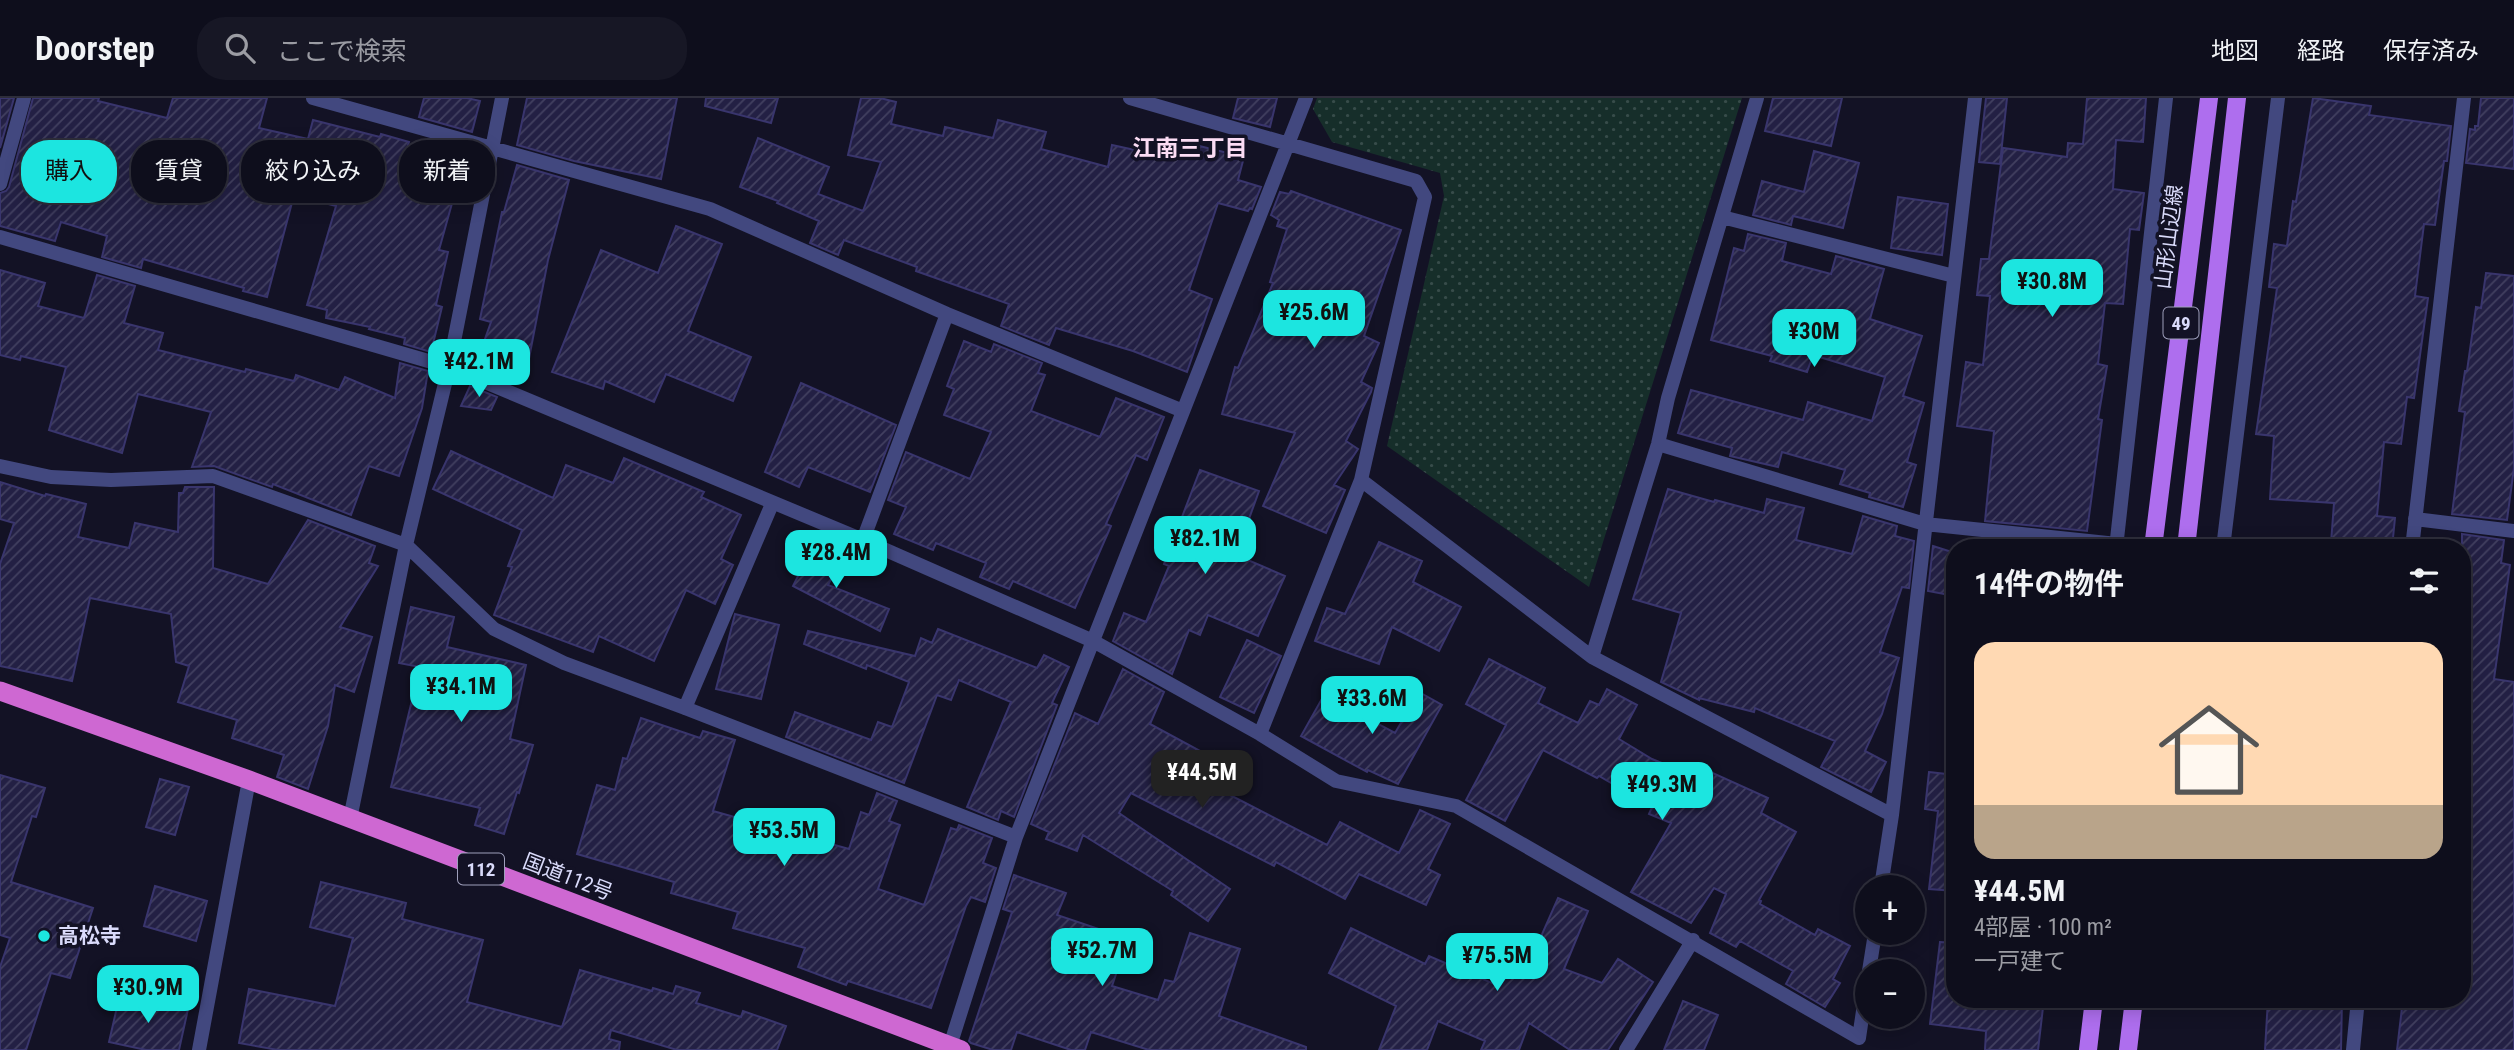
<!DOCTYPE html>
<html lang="ja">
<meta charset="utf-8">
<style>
:root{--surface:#0e0e1c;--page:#171725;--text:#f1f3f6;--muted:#9b9ca3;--line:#2e2e3b;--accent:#1ce5e0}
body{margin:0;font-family:"Roboto Condensed","Noto Sans JP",sans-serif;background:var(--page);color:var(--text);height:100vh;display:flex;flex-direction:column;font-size:26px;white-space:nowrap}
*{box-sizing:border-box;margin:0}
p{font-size:23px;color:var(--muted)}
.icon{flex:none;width:38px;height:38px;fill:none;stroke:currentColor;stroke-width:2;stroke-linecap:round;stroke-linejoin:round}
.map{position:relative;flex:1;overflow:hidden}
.side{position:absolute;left:1946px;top:441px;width:525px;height:469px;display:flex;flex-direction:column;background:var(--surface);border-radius:28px;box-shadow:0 4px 18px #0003,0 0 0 2px var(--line)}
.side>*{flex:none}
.guide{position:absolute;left:21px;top:42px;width:665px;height:63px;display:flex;gap:14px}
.tools{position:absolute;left:1855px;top:777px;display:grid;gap:14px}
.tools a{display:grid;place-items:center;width:70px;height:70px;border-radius:50%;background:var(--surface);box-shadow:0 4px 18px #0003,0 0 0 2px var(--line);font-size:35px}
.price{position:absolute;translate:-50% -60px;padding:0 16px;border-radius:14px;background:var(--accent);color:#111;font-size:23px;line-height:46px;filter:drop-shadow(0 2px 4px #0008)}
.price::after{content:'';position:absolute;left:50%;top:42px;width:21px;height:16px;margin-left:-10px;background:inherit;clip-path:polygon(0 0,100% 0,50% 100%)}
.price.selected{background:#222;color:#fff}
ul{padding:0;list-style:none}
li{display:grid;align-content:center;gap:14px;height:371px;padding:0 28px}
li span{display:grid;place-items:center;height:217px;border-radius:21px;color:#555}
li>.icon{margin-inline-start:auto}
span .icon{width:126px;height:126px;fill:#fffc;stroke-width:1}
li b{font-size:30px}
h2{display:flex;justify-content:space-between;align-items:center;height:84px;padding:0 28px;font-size:30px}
.tag{padding:0 24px;border-radius:28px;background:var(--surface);box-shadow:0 4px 18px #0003,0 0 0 2px var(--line);font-size:24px;line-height:63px}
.tag.selected{background:var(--accent);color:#111}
header{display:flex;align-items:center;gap:42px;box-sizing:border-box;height:98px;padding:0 35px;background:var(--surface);border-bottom:2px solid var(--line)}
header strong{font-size:33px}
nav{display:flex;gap:38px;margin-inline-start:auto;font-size:24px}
.search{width:490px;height:63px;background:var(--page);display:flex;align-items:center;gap:18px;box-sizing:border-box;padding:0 24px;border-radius:28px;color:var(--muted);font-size:26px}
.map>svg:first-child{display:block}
.park{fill:url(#park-dots)}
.building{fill:url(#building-hatch);stroke:#39356d;stroke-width:2}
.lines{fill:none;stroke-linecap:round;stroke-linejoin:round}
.service{stroke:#42487f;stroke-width:14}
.primary{stroke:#ae6eee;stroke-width:18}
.trunk{stroke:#ce68d2;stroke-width:19}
.poi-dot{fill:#1ce5e0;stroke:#131225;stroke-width:2.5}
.labels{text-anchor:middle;stroke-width:7;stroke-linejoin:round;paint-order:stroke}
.shield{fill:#131225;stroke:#9e9fbb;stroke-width:2}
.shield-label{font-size:19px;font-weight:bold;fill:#dadbfb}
.street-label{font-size:21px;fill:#dadbfb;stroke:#131225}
.poi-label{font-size:21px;font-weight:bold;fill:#dadbfb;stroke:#131225;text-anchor:start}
.neighbourhood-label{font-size:23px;font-weight:bold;fill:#fbdcf4;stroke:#131225}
</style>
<header>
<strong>Doorstep</strong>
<div class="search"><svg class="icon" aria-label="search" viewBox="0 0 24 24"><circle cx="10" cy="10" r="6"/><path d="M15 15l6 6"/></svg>ここで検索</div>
<nav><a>地図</a><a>経路</a><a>保存済み</a></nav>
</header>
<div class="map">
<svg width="2514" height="952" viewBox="0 0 2514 952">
<defs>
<pattern id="park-dots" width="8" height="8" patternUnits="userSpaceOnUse" patternTransform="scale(1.75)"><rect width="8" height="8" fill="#162e2a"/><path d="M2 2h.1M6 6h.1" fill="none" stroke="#374c4a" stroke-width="1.8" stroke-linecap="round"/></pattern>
<pattern id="building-hatch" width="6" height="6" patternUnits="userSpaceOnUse" patternTransform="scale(1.75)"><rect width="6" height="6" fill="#232044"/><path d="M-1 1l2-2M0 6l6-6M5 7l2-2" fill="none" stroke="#424060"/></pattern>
</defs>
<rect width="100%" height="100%" fill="#131225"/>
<!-- park -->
<path class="park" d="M1317 0H1742L1589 489 1387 348 1444 98 1440 75 1332 44 1313 11Z"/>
<!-- building -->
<path class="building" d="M0 0H14L0 50Z
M33 0H99L98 3 167 20 173 0H267L259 30 308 41 313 22 380 39 381 36 409 44 399 78 456 91 439 152 448 154 436 207 442 209 431 254 404 246 405 240 369 231 370 229 326 220 327 212 307 207 336 108 294 97 267 199 243 193 244 190 143 161 141 170 102 159 107 138 61 124 55 143 0 128V95L6 93 9 89Z
M424 0H467L480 3 472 34 419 19Z
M527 0H677L661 81 574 63 517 47Z
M706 0H778L771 25 705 8Z
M861 0H880L896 4 891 26 943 38 945 29 993 40 998 22 1046 34 1041 51 1108 69 1112 47 1171 60 1175 42 1244 59 1238 82 1261 89 1252 111 1250 110 1248 113 1218 105 1189 192 1212 201 1187 274 1133 253 1056 230 1049 247 1001 228 1009 206 916 173 917 169 844 142 838 157 810 145 819 123 777 105 778 103 740 89 758 40 829 69 818 96 863 113 881 64 848 57Z
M1238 0H1277L1270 29 1233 20Z
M1773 0H1842L1831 48 1765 33Z
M1986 0H2007L2000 66 1979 64Z
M2087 0H2146L2143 44 2116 42 2113 91 2144 95 2139 132 2130 131 2123 206 2105 205 2098 266 2107 268 2098 321 2102 322 2087 433 1985 423 1994 333 1957 328 1966 264 1983 267 1990 198 1977 197 1981 161H1989L2003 50 2067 59 2068 45 2083 46Z
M2313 0 2371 8 2369 17 2451 28 2447 63H2444L2435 127 2424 126 2415 198 2428 200 2414 300 2407 299 2401 346 2384 344 2377 418 2395 420 2392 450 2331 445 2334 405 2270 401 2274 338 2256 336 2277 190 2269 189 2274 146 2287 148 2293 103 2296 104Z
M2481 0H2514V71L2466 65 2470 31 2475 32V28H2478Z
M1814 53 1859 65 1843 130 1793 118 1791 127 1753 117 1762 83 1804 94Z
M517 67 569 82 548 162 526 276 522 275 519 284 506 280 505 282 475 269 491 224 480 221 502 114H504Z
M1291 93 1401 132 1364 238 1379 245 1361 284 1372 290 1371 294 1346 343 1358 351 1334 387 1345 392 1326 435 1263 408 1295 335 1222 316 1235 269 1238 270 1273 185 1270 184 1287 131 1277 128 1279 122 1271 117 1280 94 1289 96Z
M1898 99 1948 106 1942 157 1891 150Z
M676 128 722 146 688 233 751 259 733 303 666 276 654 304 605 283 603 291 552 274 601 152 658 175Z
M1748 136 1786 145 1782 163 1831 176 1836 158 1884 171 1870 221 1922 238 1903 298 1924 305 1907 364 1916 367 1903 409 1869 399 1870 395 1840 386 1845 372 1782 354 1778 369 1730 358 1732 350 1678 335 1691 292 1803 322 1808 304 1872 323 1885 279 1813 257 1807 274 1770 263 1772 258 1711 242 1734 150 1744 153Z
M0 172 45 185 38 208 84 220 97 177 135 188 124 225 163 235 158 252 245 274 246 271 294 283 296 277 339 292 345 279 395 300 400 265 428 273 422 310 399 378 369 368 351 417 273 386 272 389 214 368 192 369 211 314 138 296 122 355 49 332 66 269 21 258 20 262 0 257Z
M2486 175 2514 178V370L2507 422 2452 416 2465 314 2459 313 2465 273H2467L2476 209 2481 210Z
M964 243 991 254 994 246 1042 265 1038 275 1045 277 1031 313 1100 339 1116 300 1164 319 1147 362 1136 357 1106 426 1111 428 1075 510 1013 483 1009 491 980 479 986 465 936 445 933 452 894 436 906 409 888 402 906 354 970 381 991 334 944 317 954 291 947 288Z
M801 285 896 327 870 394 808 369 799 389 765 374Z
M470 288 497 299 491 312 461 308Z
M451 353 553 400 566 367 613 385 624 360 704 394 701 399 741 417 721 461 733 467 715 506 686 492 654 563 599 538 593 554 494 517 512 469 508 468 522 432 433 391Z
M1200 372 1259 393 1236 457 1285 478 1258 538 1208 517 1200 537 1189 532 1172 576 1113 543 1124 515 1146 524 1169 468 1164 466Z
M0 384 45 398 46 396 86 406 78 439 129 450 135 425 178 434 179 395H183L185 389H214L213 470 268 486 308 422 375 448 369 465 378 468 340 529 372 539 354 594 335 587 328 628 308 691 277 679 284 657 232 640 237 622 178 604 189 568 176 564 171 516 90 500 72 583 0 568V466L14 425 0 421Z
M1668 391 1714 404 1715 402 1764 415 1767 401 1804 410 1796 442 1852 456 1863 418 1897 428 1895 438 1914 443 1909 490 1902 489 1880 554 1899 560 1882 616 1865 653 1886 664 1871 694 1821 669 1835 643 1755 610 1754 614 1699 600V602L1661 584 1681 515 1633 501Z
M2462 436 2504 442 2501 465 2510 467 2494 581 2514 584V952H2397L2403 901H2462Z
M1983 442 2051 449V450H1982Z
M1379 444 1422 463 1413 484 1461 509 1439 553 1392 529 1379 566 1315 543 1327 510 1345 516Z
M813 448 841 462 828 487 889 511 880 533 793 488Z
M1933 448 1955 455V498L1928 493Z
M411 509 454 519 447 549 526 567 510 641 533 647 519 695 517 694 504 736 475 727 480 710 391 689 420 569 399 565Z
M735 516 779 527 761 601 716 591Z
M938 531 1037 570 1044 557 1069 569 1052 605 1057 607 1014 719 1001 713 998 722 967 709 1011 604 959 582 951 602 937 597 904 685 786 639 795 614 871 642 878 624 892 629 909 584 867 567 866 571 804 546 808 533 915 558 921 540 932 545Z
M1247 542 1281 558 1254 615 1220 599Z
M1489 561 1545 590 1538 605 1578 625 1590 603 1599 607 1607 591 1637 607 1619 641 1652 661 1689 676 1693 666 1768 700 1761 715 1796 734 1759 802 1761 803 1760 806 1815 837 1818 831 1850 848 1833 881 1840 885 1825 909 1786 886 1793 873 1740 843 1736 849 1710 835 1726 796 1714 790 1691 825 1631 794 1671 725 1649 716 1652 709 1599 678 1597 680 1543 652 1505 723 1466 702 1506 627 1466 606Z
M1123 571 1164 594 1150 626 1211 659 1215 653 1245 670 1230 697 1327 747 1340 724 1399 755 1420 712 1450 726 1428 771 1440 777 1426 807 1359 776 1345 801 1276 764 1274 768 1131 695 1119 715 1230 791 1208 823 1171 797 1173 793 1083 737 1077 753 1046 741 1049 734 1031 726 1075 615 1098 626Z
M1419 594 1442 607 1398 686 1368 672 1367 674 1301 638 1324 597 1395 635Z
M641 620 700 640 703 633 735 642 713 713 849 751 861 714 869 717 877 695 897 703 889 723 900 727 878 791 924 807 951 730 957 732 959 727 992 740 983 765 996 770 985 804 971 799 966 808 931 910 848 883 846 887 798 869 805 850 733 830 738 814 671 795 674 784 577 756 597 687 615 692 623 660 627 661Z
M1929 674 1955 677V793L1929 791 1938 713 1925 711Z
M0 677 45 690 36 719 32 718 11 784 93 810 70 880 51 875 26 952H0V869L10 840 0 837Z
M160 681 189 689 175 737 146 729Z
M1014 777 1066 795 1057 817 1128 841 1112 888 1158 902 1165 882 1174 884 1190 835 1240 851 1219 918 1306 949V952H1149L1091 934 1085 952H1071L1017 934 1011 952H993L971 945 969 943 1012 814 1003 811Z
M321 784 406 805 402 821 483 842 467 904 562 929 580 872 652 893 653 890 673 896 676 888 700 895 696 905 741 919 743 913 786 928 777 952H677L611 932 609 941 620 944 619 952H278L239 945 249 891 335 908 353 840 310 829Z
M155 788 207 803 196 843 144 828Z
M1558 800 1588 813 1564 871 1602 885 1618 861 1653 884 1608 952H1570L1529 925 1519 952H1481L1485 943 1438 923 1427 952H1379L1396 908 1329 875 1351 830 1425 866 1429 858 1499 888 1513 851 1532 859Z
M1940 844 1955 845V901H2044L2038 952H1985L1986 933 1930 926Z
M120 896 188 911 179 952H146L109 944Z
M2268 901H2342L2341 952H2265Z
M1683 903 1718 917 1704 952H1664Z"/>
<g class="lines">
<!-- service -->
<path class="service" d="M313 0 710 111 947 216 1183 313
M1130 0 1416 83 1425 99 1361 382 1260 636
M0 86 24 0
M1722 119 1954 178
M0 139 449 269 863 442 1093 543 1260 636 1336 683 1456 708 1859 940 1867 886
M1658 346 1925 426 2117 446
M0 368 51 379 111 382 213 378 406 447 494 531 564 565 685 610 1016 739
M1361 382 1592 559 1892 717
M2415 421 2514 433
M863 442 947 216
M2116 450 2166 0
M2223 450 2278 0
M2412 450 2464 0
M1592 559 1658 346 1668 300 1757 0
M685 610 772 406
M350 721 406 447 449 269 502 0
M1881 789 1892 717 1975 0
M1869 873 1875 835
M950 948 1016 739 1306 0
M199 952 249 682
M1626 952 1693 842
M2353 952 2358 901"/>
<!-- primary -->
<path class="primary" d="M2153 450 2209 0
M2186 450 2237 0
M2088 952 2094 901
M2128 952 2134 901"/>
<!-- trunk -->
<path class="trunk" d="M0 593 249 682 961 952"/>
</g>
<!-- markers -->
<circle class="poi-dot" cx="44" cy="838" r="7"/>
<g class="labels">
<!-- shield labels -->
<g class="shield">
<rect x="2163.5" y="209.5" width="35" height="31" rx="5"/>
<rect x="458" y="755.5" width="46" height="31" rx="5"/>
</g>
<g class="shield-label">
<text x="2181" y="232">49</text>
<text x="481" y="778">112</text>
</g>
<!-- street labels -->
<g class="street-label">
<text transform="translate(2169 139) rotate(-83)" y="7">山形山辺線</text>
<text transform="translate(568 779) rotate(21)" y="7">国道112号</text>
</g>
<!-- poi labels -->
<g class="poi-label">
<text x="58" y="845">高松寺</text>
</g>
<!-- neighbourhood labels -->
<g class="neighbourhood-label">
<text x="1190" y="58">江南三丁目</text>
</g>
</g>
</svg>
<div class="tools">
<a>+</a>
<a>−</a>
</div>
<b class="price" style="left:2052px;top:221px">¥30.8M</b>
<b class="price" style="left:1314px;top:252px">¥25.6M</b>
<b class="price" style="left:1814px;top:271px">¥30M</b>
<b class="price" style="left:479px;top:301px">¥42.1M</b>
<b class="price" style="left:1205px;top:478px">¥82.1M</b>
<b class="price" style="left:836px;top:492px">¥28.4M</b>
<b class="price" style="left:461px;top:626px">¥34.1M</b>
<b class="price" style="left:1372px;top:638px">¥33.6M</b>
<b class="price selected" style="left:1202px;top:712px">¥44.5M</b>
<b class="price" style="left:1662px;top:724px">¥49.3M</b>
<b class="price" style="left:784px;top:770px">¥53.5M</b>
<b class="price" style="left:1102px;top:890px">¥52.7M</b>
<b class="price" style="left:1497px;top:895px">¥75.5M</b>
<b class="price" style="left:148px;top:927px">¥30.9M</b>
<div class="guide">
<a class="tag selected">購入</a>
<a class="tag">賃貸</a>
<a class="tag">絞り込み</a>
<a class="tag">新着</a>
</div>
<section class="side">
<h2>14件の物件<svg class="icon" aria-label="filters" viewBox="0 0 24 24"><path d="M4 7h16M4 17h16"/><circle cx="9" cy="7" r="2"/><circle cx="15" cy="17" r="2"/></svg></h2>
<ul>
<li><span style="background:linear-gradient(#ffd9b3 75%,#b9a48a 0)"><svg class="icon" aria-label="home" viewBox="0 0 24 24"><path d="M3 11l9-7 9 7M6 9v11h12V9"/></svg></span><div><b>¥44.5M</b><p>4部屋 · 100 m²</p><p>一戸建て</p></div></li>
</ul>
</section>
</div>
